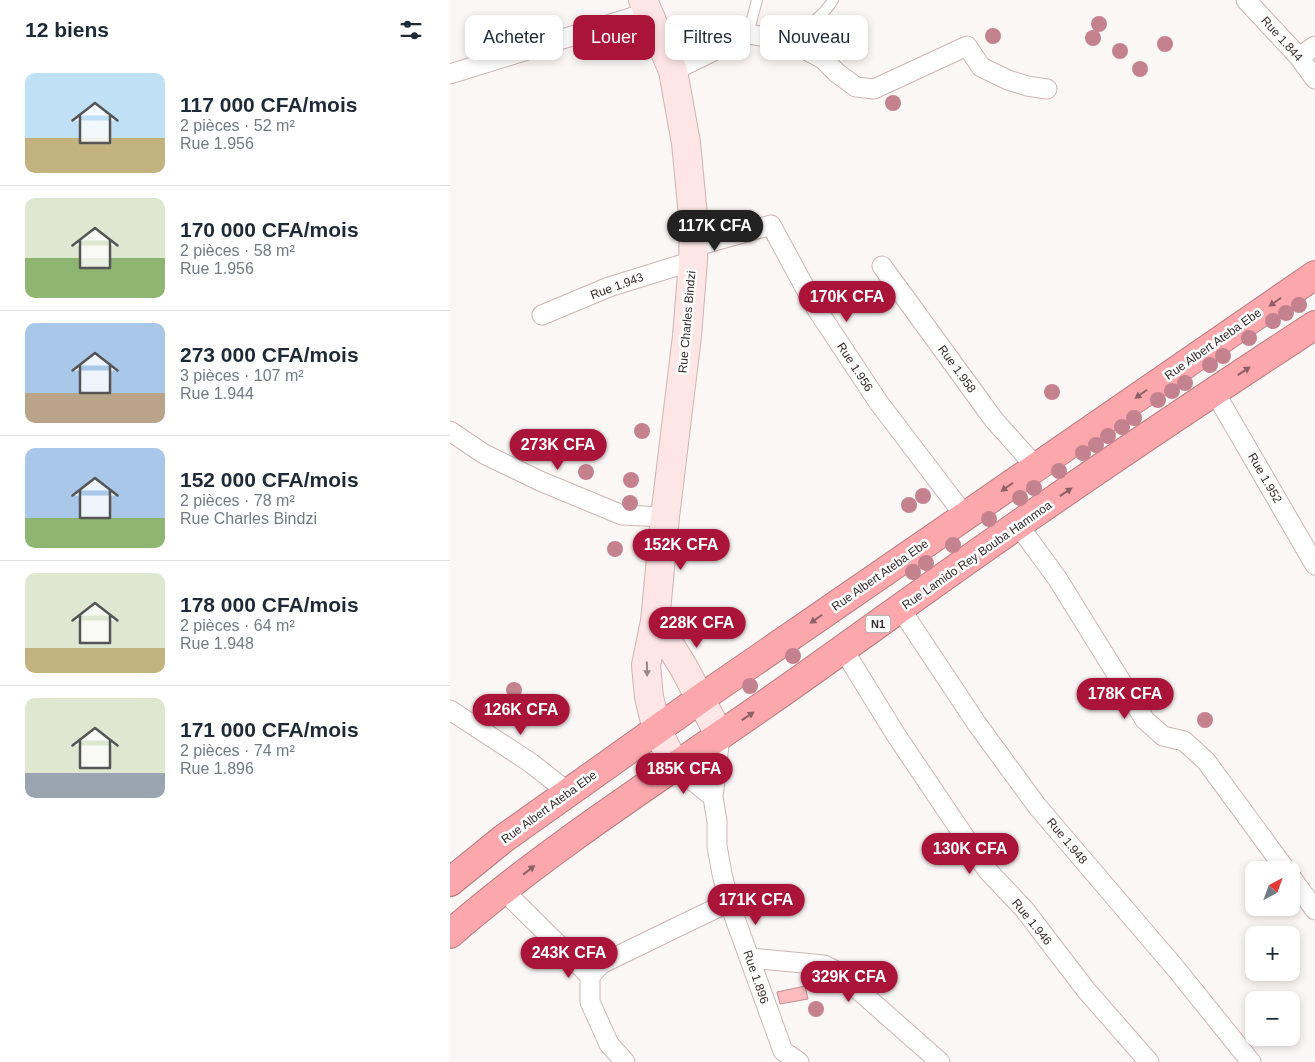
<!DOCTYPE html>
<html lang="fr">
<meta charset="utf-8">
<style>
:root{--surface:#fff;--page:#f6f6f7;--text:#1f2937;--muted:#747a83;--line:#e0e1e3;--accent:#ab1439}
body{margin:0;font-family:Helvetica,sans-serif;background:var(--page);color:var(--text);height:100vh;display:flex;flex-direction:column;font-size:19px;white-space:nowrap}
*{box-sizing:border-box;margin:0}
p{font-size:16px;color:var(--muted)}
.icon{flex:none;width:28px;height:28px;fill:none;stroke:currentColor;stroke-width:2;stroke-linecap:round;stroke-linejoin:round}
.map{position:relative;flex:1;overflow:hidden}
.drawer{display:flex;flex-direction:column;background:var(--surface);width:450px}
.drawer>*{flex:none}
.top-card{position:absolute;left:15px;top:15px;width:475px;height:45px;display:flex;gap:10px}
.needle{width:32px;rotate:41deg}
.controls{position:absolute;left:795px;top:861px;display:grid;gap:10px}
.controls a{display:grid;place-items:center;width:55px;height:55px;border-radius:10px;background:var(--surface);box-shadow:0 2px 8px #0003;font-size:25px}
.price{position:absolute;translate:-50% -42px;padding:0 11px;border-radius:18px;background:var(--accent);color:#fff;font-size:16px;line-height:32px;filter:drop-shadow(0 1px 2px #0008)}
.price::after{content:'';position:absolute;left:50%;top:30px;width:15px;height:11px;margin-left:-8px;background:inherit;clip-path:polygon(0 0,100% 0,50% 100%)}
.price.on{background:#222;color:#fff}
ul{padding:0;list-style:none}
li{display:flex;align-items:center;gap:15px;height:125px;padding:0 25px}
li+li{border-top:1px solid var(--line)}
li span{display:grid;place-items:center;flex:none;width:140px;height:100px;border-radius:10px;color:#555}
li>.icon{margin-inline-start:auto}
span .icon{width:60px;height:60px;fill:#fffc;stroke-width:1}
li b{font-size:21px}
h2{display:flex;justify-content:space-between;align-items:center;height:60px;padding:0 25px;font-size:21px}
.chip{padding:0 18px;border-radius:10px;background:var(--surface);box-shadow:0 2px 8px #0003;font-size:18px;line-height:45px}
.chip.on{background:var(--accent);color:#fff}
main{display:flex;flex:1;min-height:0}
.map>svg:first-child{display:block}
.water{fill:#fbbcbf;stroke:#bf9092}
.lines{fill:none;stroke-linecap:round;stroke-linejoin:round}
.lane-casing{stroke:#cdb4b4;stroke-width:12}
.street-casing{stroke:#cdb4b4;stroke-width:21}
.secondary-casing{stroke:#cdb4b4;stroke-width:30}
.highway-casing{stroke:#b67b7e;stroke-width:30}
.lane{stroke:#fff;stroke-width:10}
.street{stroke:#fff;stroke-width:19}
.secondary{stroke:#fee5e6;stroke-width:28}
.highway{stroke:#fca7ac;stroke-width:28}
.tree{fill:#c4828e}
.oneway{fill:#8e6264}
.oneway2{fill:#988}
.labels{text-anchor:middle;stroke-width:5;stroke-linejoin:round;paint-order:stroke}
.shield{fill:#fff;stroke:#716a6a;stroke-width:1}
.shield-label{font-size:11px;font-weight:bold;fill:#342a2a}
.street-label{font-size:12px;fill:#342a2a;stroke:#fff}
</style>
<main>
<section class="drawer">
<h2>12 biens<svg class="icon" aria-label="filters" viewBox="0 0 24 24"><path d="M4 7h16M4 17h16"/><circle cx="9" cy="7" r="2"/><circle cx="15" cy="17" r="2"/></svg></h2>
<ul>
<li><span style="background:linear-gradient(#bfe0f5 65%,#c2b280 0)"><svg class="icon" aria-label="home" viewBox="0 0 24 24"><path d="M3 11l9-7 9 7M6 9v11h12V9"/></svg></span><div><b>117 000 CFA/mois</b><p>2 pièces · 52 m²</p><p>Rue 1.956</p></div></li>
<li><span style="background:linear-gradient(#dfe7d0 60%,#8fb573 0)"><svg class="icon" aria-label="home" viewBox="0 0 24 24"><path d="M3 11l9-7 9 7M6 9v11h12V9"/></svg></span><div><b>170 000 CFA/mois</b><p>2 pièces · 58 m²</p><p>Rue 1.956</p></div></li>
<li><span style="background:linear-gradient(#a9c7e8 70%,#b9a48a 0)"><svg class="icon" aria-label="home" viewBox="0 0 24 24"><path d="M3 11l9-7 9 7M6 9v11h12V9"/></svg></span><div><b>273 000 CFA/mois</b><p>3 pièces · 107 m²</p><p>Rue 1.944</p></div></li>
<li><span style="background:linear-gradient(#a9c7e8 70%,#8fb573 0)"><svg class="icon" aria-label="home" viewBox="0 0 24 24"><path d="M3 11l9-7 9 7M6 9v11h12V9"/></svg></span><div><b>152 000 CFA/mois</b><p>2 pièces · 78 m²</p><p>Rue Charles Bindzi</p></div></li>
<li><span style="background:linear-gradient(#dfe7d0 75%,#c2b280 0)"><svg class="icon" aria-label="home" viewBox="0 0 24 24"><path d="M3 11l9-7 9 7M6 9v11h12V9"/></svg></span><div><b>178 000 CFA/mois</b><p>2 pièces · 64 m²</p><p>Rue 1.948</p></div></li>
<li><span style="background:linear-gradient(#dfe7d0 75%,#9aa5b1 0)"><svg class="icon" aria-label="home" viewBox="0 0 24 24"><path d="M3 11l9-7 9 7M6 9v11h12V9"/></svg></span><div><b>171 000 CFA/mois</b><p>2 pièces · 74 m²</p><p>Rue 1.896</p></div></li>
</ul>
</section>
<div class="map">
<svg width="865" height="1062" viewBox="0 0 865 1062">
<rect width="100%" height="100%" fill="#fcf7f7"/>
<!-- water -->
<path class="water" d="M355 986 358 999 330 1004 327 992Z"/>
<g class="lines">
<!-- lane casing -->
<g class="lane-casing">
<path id="lane" d="M298 34 307 0
M334 40C352 29 372 19 383 0"/>
</g>
<!-- street casing -->
<g class="street-casing">
<path id="street" d="M796 0 849 57 865 79
M849 57 865 46
M223 71 298 34 334 40 352 48 373 59 387 73 406 87 424 89 517 46 531 67 558 80 577 86 597 89
M0 74 199 12
M243 247 321 225 366 308 429 403 515 516
M432 266 544 420 586 467
M92 315 159 287 243 261
M764 391 865 565
M0 431 34 454 90 481 172 515 215 517
M568 525 607 578 695 720 713 736 734 741 756 761 836 870
M450 608 527 724 587 806 727 970 801 1062
M393 649 446 735 537 870 574 909 636 990 699 1062
M0 710 81 763 119 793
M270 736 263 797 267 822V846L272 874 279 902 333 1051 349 1062
M226 767 263 797
M841 877 865 910
M53 890 140 976V1002L159 1044 175 1062
M300 958 374 965 388 972 490 1062
M140 976 151 964 279 902"/>
</g>
<!-- secondary casing -->
<g class="secondary-casing">
<path id="secondary" d="M193 0 223 71 236 143 244 226 243 261 237 336 215 517 205 621 196 665 199 697 207 730 226 767
M205 621 234 668 270 736"/>
</g>
<!-- highway casing -->
<g class="highway-casing">
<path id="highway" d="M0 882 53 839 250 699 865 275
M0 934C98 849 208 779 314 705 399 646 483 583 569 524 667 456 766 390 865 325"/>
</g>
<!-- lane -->
<use href="#lane" class="lane"/>
<!-- street -->
<use href="#street" class="street"/>
<!-- secondary -->
<use href="#secondary" class="secondary"/>
<!-- highway -->
<use href="#highway" class="highway"/>
</g>
<!-- trees -->
<g class="tree">
<circle cx="649" cy="24" r="8"/>
<circle cx="543" cy="36" r="8"/>
<circle cx="643" cy="38" r="8"/>
<circle cx="715" cy="44" r="8"/>
<circle cx="670" cy="51" r="8"/>
<circle cx="690" cy="69" r="8"/>
<circle cx="443" cy="103" r="8"/>
<circle cx="849" cy="305" r="8"/>
<circle cx="836" cy="313" r="8"/>
<circle cx="823" cy="321" r="8"/>
<circle cx="799" cy="338" r="8"/>
<circle cx="773" cy="356" r="8"/>
<circle cx="760" cy="365" r="8"/>
<circle cx="735" cy="383" r="8"/>
<circle cx="722" cy="391" r="8"/>
<circle cx="602" cy="392" r="8"/>
<circle cx="708" cy="400" r="8"/>
<circle cx="684" cy="418" r="8"/>
<circle cx="672" cy="427" r="8"/>
<circle cx="192" cy="431" r="8"/>
<circle cx="658" cy="436" r="8"/>
<circle cx="646" cy="445" r="8"/>
<circle cx="633" cy="453" r="8"/>
<circle cx="609" cy="471" r="8"/>
<circle cx="136" cy="472" r="8"/>
<circle cx="181" cy="480" r="8"/>
<circle cx="584" cy="488" r="8"/>
<circle cx="473" cy="496" r="8"/>
<circle cx="570" cy="498" r="8"/>
<circle cx="180" cy="503" r="8"/>
<circle cx="459" cy="505" r="8"/>
<circle cx="539" cy="519" r="8"/>
<circle cx="503" cy="545" r="8"/>
<circle cx="165" cy="549" r="8"/>
<circle cx="476" cy="563" r="8"/>
<circle cx="463" cy="572" r="8"/>
<circle cx="343" cy="656" r="8"/>
<circle cx="300" cy="686" r="8"/>
<circle cx="64" cy="690" r="8"/>
<circle cx="755" cy="720" r="8"/>
<circle cx="366" cy="1009" r="8"/>
</g>
<!-- one-way arrows -->
<defs><path id="oneway-solid" d="M-6-.8H1V-3.2L6.5 0L1 3.2V.8H-6Z" transform="scale(1.25)"/></defs>
<g class="oneway">
<use href="#oneway-solid" transform="translate(825 302) rotate(145)"/>
<use href="#oneway-solid" transform="translate(794 371) rotate(-33)"/>
<use href="#oneway-solid" transform="translate(691 394) rotate(145)"/>
<use href="#oneway-solid" transform="translate(557 487) rotate(145)"/>
<use href="#oneway-solid" transform="translate(616 492) rotate(-34)"/>
<use href="#oneway-solid" transform="translate(366 619) rotate(145)"/>
<use href="#oneway-solid" transform="translate(298 716) rotate(-34)"/>
<use href="#oneway-solid" transform="translate(79 870) rotate(-38)"/>
</g>
<use class="oneway2" href="#oneway-solid" transform="translate(197 669) rotate(89)"/>
<g class="labels">
<!-- shield labels -->
<rect class="shield" x="415.5" y="615.5" width="25" height="17" rx="4"/>
<g class="shield-label">
<text x="428" y="628">N1</text>
</g>
<!-- street labels -->
<g class="street-label">
<text transform="translate(832 39) rotate(48)" y="4">Rue 1.844</text>
<text transform="translate(167 286) rotate(-20)" y="4">Rue 1.943</text>
<text transform="translate(237 322) rotate(-85)" y="4">Rue Charles Bindzi</text>
<text transform="translate(763 344) rotate(-35)" y="4">Rue Albert Ateba Ebe</text>
<text transform="translate(405 367) rotate(57)" y="4">Rue 1.956</text>
<text transform="translate(507 369) rotate(54)" y="4">Rue 1.958</text>
<text transform="translate(815 478) rotate(60)" y="4">Rue 1.952</text>
<text transform="translate(527 555) rotate(-35)" y="4">Rue Lamido Rey Bouba Hammoa</text>
<text transform="translate(430 575) rotate(-35)" y="4">Rue Albert Ateba Ebe</text>
<text transform="translate(99 807) rotate(-36)" y="4">Rue Albert Ateba Ebe</text>
<text transform="translate(617 841) rotate(50)" y="4">Rue 1.948</text>
<text transform="translate(582 922) rotate(51)" y="4">Rue 1.946</text>
<text transform="translate(306 977) rotate(71)" y="4">Rue 1.896</text>
</g>
</g>
</svg>
<div class="controls">
<a><svg class="needle" viewBox="-14 -14 28 28"><path d="M0-13l5 13h-10z" fill="#e53935"/><path d="M0 13l5-13h-10z" fill="#747a83"/></svg></a>
<a>+</a>
<a>−</a>
</div>
<b class="price on" style="left:265px;top:252px">117K CFA</b>
<b class="price" style="left:397px;top:323px">170K CFA</b>
<b class="price" style="left:108px;top:471px">273K CFA</b>
<b class="price" style="left:231px;top:571px">152K CFA</b>
<b class="price" style="left:247px;top:649px">228K CFA</b>
<b class="price" style="left:675px;top:720px">178K CFA</b>
<b class="price" style="left:71px;top:736px">126K CFA</b>
<b class="price" style="left:234px;top:795px">185K CFA</b>
<b class="price" style="left:520px;top:875px">130K CFA</b>
<b class="price" style="left:306px;top:926px">171K CFA</b>
<b class="price" style="left:119px;top:979px">243K CFA</b>
<b class="price" style="left:399px;top:1003px">329K CFA</b>
<div class="top-card">
<a class="chip">Acheter</a>
<a class="chip on">Louer</a>
<a class="chip">Filtres</a>
<a class="chip">Nouveau</a>
</div>
</div>
</main>
